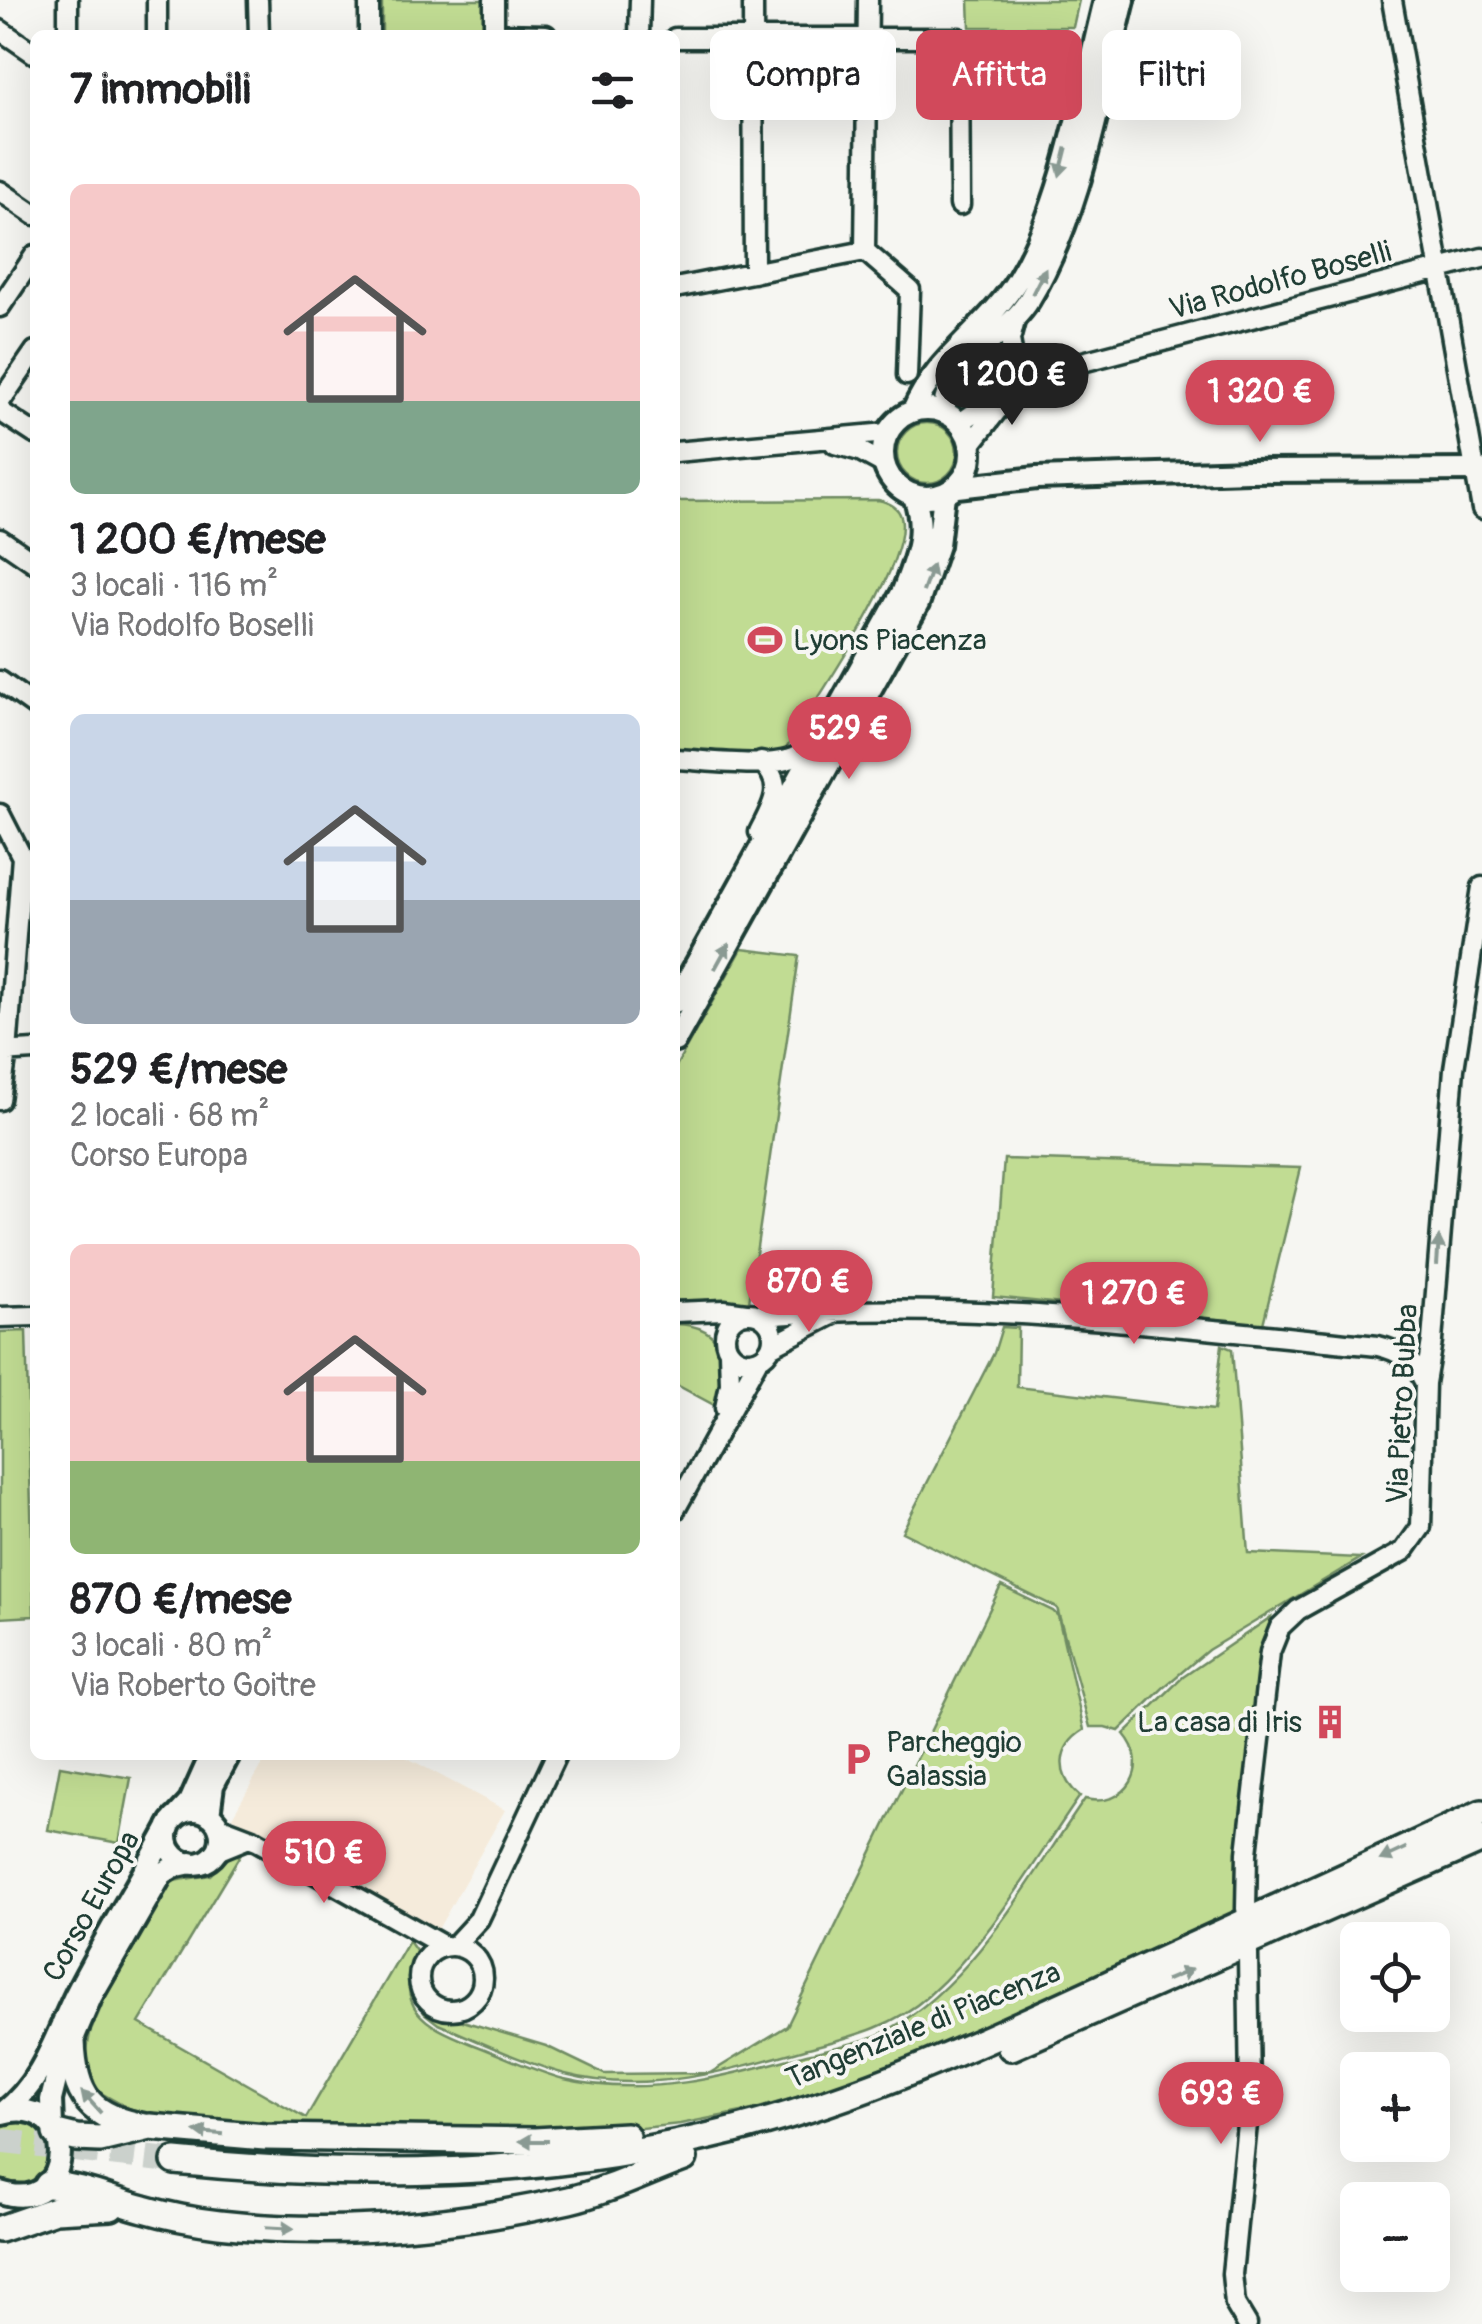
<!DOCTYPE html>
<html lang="it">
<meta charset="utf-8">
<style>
:root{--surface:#fff;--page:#f6f6f6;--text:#202124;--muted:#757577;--accent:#d1495b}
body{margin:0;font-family:Pangolin,sans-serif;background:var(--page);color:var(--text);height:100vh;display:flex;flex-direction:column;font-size:38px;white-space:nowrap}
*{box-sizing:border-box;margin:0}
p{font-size:32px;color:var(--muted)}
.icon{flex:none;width:55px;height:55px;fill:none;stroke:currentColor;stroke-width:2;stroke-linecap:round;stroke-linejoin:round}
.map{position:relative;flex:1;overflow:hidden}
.side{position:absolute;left:30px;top:30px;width:650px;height:1730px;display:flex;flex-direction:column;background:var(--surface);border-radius:15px;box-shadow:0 10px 40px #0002}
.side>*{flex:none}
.hud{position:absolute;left:710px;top:30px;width:620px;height:90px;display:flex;gap:20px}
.controls{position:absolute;left:1340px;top:1922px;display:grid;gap:20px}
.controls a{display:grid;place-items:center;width:110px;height:110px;border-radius:15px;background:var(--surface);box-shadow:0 10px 40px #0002;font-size:50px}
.price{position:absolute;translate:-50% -85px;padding:0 22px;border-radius:35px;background:var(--accent);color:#fff;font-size:32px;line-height:65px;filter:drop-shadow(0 2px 5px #0008)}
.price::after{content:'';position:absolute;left:50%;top:60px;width:30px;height:22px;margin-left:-15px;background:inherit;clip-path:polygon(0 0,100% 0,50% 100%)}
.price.active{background:#222;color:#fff}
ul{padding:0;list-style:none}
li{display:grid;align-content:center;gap:20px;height:530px;padding:0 40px}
li span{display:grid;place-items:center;height:310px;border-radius:15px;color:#555}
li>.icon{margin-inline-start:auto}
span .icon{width:180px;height:180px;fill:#fffc;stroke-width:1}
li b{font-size:42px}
h2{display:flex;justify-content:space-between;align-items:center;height:120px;padding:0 40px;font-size:42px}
.tag{padding:0 35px;border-radius:15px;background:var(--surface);box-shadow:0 10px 40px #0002;font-size:35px;line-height:90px}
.tag.active{background:var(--accent);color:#fff}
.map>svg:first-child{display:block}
.built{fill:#f5ebdb}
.green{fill:#c1dc93;stroke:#708c64;stroke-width:2.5}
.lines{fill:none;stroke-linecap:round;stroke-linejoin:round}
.highway-tunnel{stroke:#cbd1cc;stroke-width:25;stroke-dasharray:25 12;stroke-linecap:butt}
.minor-casing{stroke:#1f3d34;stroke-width:25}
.major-casing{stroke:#1f3d34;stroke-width:28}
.highway-casing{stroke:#1f3d34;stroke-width:32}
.minor{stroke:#f6f6f2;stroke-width:18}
.major{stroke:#f6f6f2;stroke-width:20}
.highway{stroke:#f6f6f2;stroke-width:25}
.oneway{fill:#8a9a93}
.labels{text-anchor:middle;stroke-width:8;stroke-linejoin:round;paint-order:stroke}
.street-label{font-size:30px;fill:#1f3d34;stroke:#f6f6f2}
.poi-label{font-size:30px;fill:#1f3d34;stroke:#f6f6f2;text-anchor:start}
</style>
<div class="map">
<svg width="1482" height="2324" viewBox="0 0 1482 2324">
<rect width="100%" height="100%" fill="#f6f6f2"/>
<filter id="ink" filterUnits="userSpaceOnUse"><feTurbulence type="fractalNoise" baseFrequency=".01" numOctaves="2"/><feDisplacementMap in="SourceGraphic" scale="20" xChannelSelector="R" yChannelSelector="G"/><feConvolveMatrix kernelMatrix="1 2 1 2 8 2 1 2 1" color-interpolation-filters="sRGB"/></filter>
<g filter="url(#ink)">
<!-- built -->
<path class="built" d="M268 1755H402L505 1810 436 1933 232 1817Z"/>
<!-- green -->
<path class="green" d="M382 0H484L483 35H382Z
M969 0H1079L1073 27H970Z
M897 453a30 30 0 1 1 60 0a30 30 0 1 1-60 0Z
M878 500C888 502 898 506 901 517 913 564 809 710 782 755L675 752V501Z
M742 949 799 956 749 1302 675 1300V1068Z
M1004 1159 1301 1168 1263 1324 993 1297Z
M675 1324C727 1325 732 1365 714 1405L675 1384Z
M1002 1327 1018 1328 1017 1387 1214 1410 1222 1345 1232 1349 1248 1553 1361 1558 1208 1650 1163 1688 1119 1731 1105 1727H1090L1057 1608 902 1532 994 1353Z
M26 1331 34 1616 0 1618V1332Z
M1001 1586 1053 1611 1058 1616 1084 1730C1056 1747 1056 1776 1080 1796 1033 1863 990 1941 928 1996 892 2028 850 2037 805 2049 729 2071 644 2095 565 2074 522 2062 479 2041 438 2024L424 2013 414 1992 423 2006 433 2012 546 2046 604 2074 710 2073 787 2026Z
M1271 1617 1262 1652 1240 1914 1033 2011 828 2088 752 2110 680 2124 584 2134 305 2128 158 2117 128 2108 101 2093 93 2084 85 2061 90 2033 104 2000 166 1890 173 1881 210 1875 234 1851 243 1850 139 2023 306 2118 409 1941 416 1951C395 2009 422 2024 472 2044 502 2055 533 2071 564 2079 644 2098 727 2077 803 2055 831 2048 865 2043 890 2029 974 1982 1031 1876 1085 1799 1127 1809 1152 1766 1124 1734L1183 1677Z
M60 1766 131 1778 119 1843 48 1830Z
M23 2121C72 2139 50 2201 0 2181V2127Z"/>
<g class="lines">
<!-- highway-tunnel -->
<path class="highway-tunnel" d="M0 2141 175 2161"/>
<!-- minor casing -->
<g class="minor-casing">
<path id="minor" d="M68 0V35
M157 0V35
M258 0 259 35
M494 0V35
M753 0 754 273
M868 0 865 251 910 290 907 375
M1392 0 1482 509
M0 30 35 54
M494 34 546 35
M369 35V0
M639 35 640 0
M675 38H959L960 205
M0 191 35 215
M675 288 865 251
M0 307 35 255
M1016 317 1010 340 1014 362 1025 371 1044 372
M0 402 35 351
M0 411 35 434
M960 423 1008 389 1044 372 1482 258
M835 444 860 451 884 464
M971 444 1007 398
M675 452 887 433
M0 539 35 563
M0 681 35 706
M675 759C705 760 771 770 797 756 806 751 810 738 815 729
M0 814 22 857 7 1052 0 1100
M759 832C772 806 787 785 761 762
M0 1052 35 1050
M675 1312 724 1310 746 1313
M725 1337a24 24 0 1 1 48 0a24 24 0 1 1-48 0Z
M761 1316C968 1298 1172 1327 1378 1346 1401 1351 1415 1362 1425 1383
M0 1317 35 1316
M772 1346 834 1314
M725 1408 730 1384 729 1352
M675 1510 758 1360
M218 1826 257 1841 444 1946
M217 1851 249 1838
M1246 1909 1247 1853 1270 1652 1280 1627 1298 1610 1404 1551 1421 1527 1425 1383 1432 1341 1454 1069 1482 887
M455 1945 479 1919 556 1755
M419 1978a32 32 0 1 1 64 0a32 32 0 1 1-64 0Z
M1247 2324 1235 2304 1232 2274 1250 2094 1248 1954"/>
</g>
<!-- major casing -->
<g class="major-casing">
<path id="major" d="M883 453a44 44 0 1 1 88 0a44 44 0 1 1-88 0Z
M913 411C935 358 988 328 1018 279 1064 204 1083 87 1105 0
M945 413C940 367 1007 337 1029 300 1082 212 1099 98 1124 0
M957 487 1037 478 1248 471 1482 470
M675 1002 903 591C916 557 927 532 914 496
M675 1041 918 604 938 545 944 495
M167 1837a27 27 0 1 1 54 0a27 27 0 1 1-54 0Z
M178 1815 190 1802 211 1755
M209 1815 213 1785 229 1755
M4 2112C43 2081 55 2037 76 1994 105 1938 138 1884 168 1829
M52 2126 51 2100 57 2076 91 1997 162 1874 173 1867 191 1863
M0 2192C77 2218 82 2092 2 2113"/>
</g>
<!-- highway casing -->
<g class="highway-casing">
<path id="highway" d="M72 2041C74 2097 90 2117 145 2127
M1011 2047 1482 1839
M56 2133 76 2138 100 2139 150 2127 265 2137 535 2141 626 2136
M175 2161C362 2180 548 2177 731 2131 864 2098 987 2040 1111 1983 1235 1927 1359 1871 1482 1813
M48 2185C81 2186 112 2201 144 2209 168 2216 194 2221 219 2224 335 2237 455 2226 569 2200 608 2191 646 2172 684 2158
M0 2229 55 2210 111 2207"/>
</g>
<!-- minor -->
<use href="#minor" class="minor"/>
<!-- major -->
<use href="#major" class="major"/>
<!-- highway -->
<use href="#highway" class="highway"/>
</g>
<!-- one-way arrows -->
<defs><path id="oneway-solid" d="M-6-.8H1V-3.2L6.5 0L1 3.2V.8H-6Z" transform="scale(2.5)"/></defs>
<g class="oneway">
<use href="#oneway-solid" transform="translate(1063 162) rotate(104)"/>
<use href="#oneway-solid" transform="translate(1039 281) rotate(-63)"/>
<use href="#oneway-solid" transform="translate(928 578) rotate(-70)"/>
<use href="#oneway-solid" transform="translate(722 956) rotate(-61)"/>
<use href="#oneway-solid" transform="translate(1438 1251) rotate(-86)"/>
<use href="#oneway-solid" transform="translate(1393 1854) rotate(155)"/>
<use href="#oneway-solid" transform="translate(1179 1975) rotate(-23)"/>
<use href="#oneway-solid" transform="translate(91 2102) rotate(-132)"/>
<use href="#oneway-solid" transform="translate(209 2133) rotate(-175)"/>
<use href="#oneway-solid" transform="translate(534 2141) rotate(180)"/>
<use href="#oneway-solid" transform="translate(280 2228) rotate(3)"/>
</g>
</g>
<!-- icons -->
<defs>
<g id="stadium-bare" transform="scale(2.7)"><path d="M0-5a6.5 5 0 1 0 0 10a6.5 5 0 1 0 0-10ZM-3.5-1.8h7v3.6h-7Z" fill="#d1495b" stroke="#f6f6f2" stroke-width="2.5" paint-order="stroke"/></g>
<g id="building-bare" transform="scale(2.7)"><path d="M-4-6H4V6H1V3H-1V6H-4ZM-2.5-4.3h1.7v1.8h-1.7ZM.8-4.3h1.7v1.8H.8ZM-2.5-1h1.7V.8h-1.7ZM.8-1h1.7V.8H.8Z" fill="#d1495b" stroke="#f6f6f2" stroke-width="2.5" paint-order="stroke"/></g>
<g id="parking-bare" transform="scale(2.7)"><path d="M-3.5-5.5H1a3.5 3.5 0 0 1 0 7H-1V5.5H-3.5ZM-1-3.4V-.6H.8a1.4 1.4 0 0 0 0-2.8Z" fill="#d1495b" stroke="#f6f6f2" stroke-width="2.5" paint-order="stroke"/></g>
</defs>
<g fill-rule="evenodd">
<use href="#stadium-bare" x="765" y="640"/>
<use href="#building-bare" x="1330" y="1722"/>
<use href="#parking-bare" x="858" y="1759"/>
</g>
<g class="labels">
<!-- street labels -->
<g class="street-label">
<text transform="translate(1280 280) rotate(-15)" y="10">Via Rodolfo Boselli</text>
<text transform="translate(1402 1404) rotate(-87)" y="10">Via Pietro Bubba</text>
<text transform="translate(91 1906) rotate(-61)" y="10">Corso Europa</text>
<text transform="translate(923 2025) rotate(-22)" y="10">Tangenziale di Piacenza</text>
</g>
<!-- poi labels -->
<g class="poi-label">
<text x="793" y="650">Lyons Piacenza</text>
<text x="1302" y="1732" text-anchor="end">La casa di Iris</text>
<text x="886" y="1752">Parcheggio<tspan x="886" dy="34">Galassia</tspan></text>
</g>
</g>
</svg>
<div class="controls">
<a><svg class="icon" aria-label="locate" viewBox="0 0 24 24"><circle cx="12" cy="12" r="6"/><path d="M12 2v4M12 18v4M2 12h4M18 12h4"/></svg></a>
<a>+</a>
<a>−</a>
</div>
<b class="price active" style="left:1012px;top:428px">1 200 €</b>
<b class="price" style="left:1260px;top:445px">1 320 €</b>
<b class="price" style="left:849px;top:782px">529 €</b>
<b class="price" style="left:809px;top:1335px">870 €</b>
<b class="price" style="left:1134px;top:1347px">1 270 €</b>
<b class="price" style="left:324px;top:1906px">510 €</b>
<b class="price" style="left:1221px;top:2147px">693 €</b>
<div class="hud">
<a class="tag">Compra</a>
<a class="tag active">Affitta</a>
<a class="tag">Filtri</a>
</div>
<section class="side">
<h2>7 immobili<svg class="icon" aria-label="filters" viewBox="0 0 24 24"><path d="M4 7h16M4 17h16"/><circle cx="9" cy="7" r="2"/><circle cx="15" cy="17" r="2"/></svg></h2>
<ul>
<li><span style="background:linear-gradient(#f6c9c9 70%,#7fa58c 0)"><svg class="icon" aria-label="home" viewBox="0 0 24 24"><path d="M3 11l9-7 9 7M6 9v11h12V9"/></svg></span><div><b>1 200 €/mese</b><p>3 locali · 116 m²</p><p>Via Rodolfo Boselli</p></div></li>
<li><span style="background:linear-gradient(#c9d6e8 60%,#9aa5b1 0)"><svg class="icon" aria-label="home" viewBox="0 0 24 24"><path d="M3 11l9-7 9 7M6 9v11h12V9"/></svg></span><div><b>529 €/mese</b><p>2 locali · 68 m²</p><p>Corso Europa</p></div></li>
<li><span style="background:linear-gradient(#f6c9c9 70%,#8fb573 0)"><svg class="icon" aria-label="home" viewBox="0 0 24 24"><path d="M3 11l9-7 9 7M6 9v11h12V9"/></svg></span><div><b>870 €/mese</b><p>3 locali · 80 m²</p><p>Via Roberto Goitre</p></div></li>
</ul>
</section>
</div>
